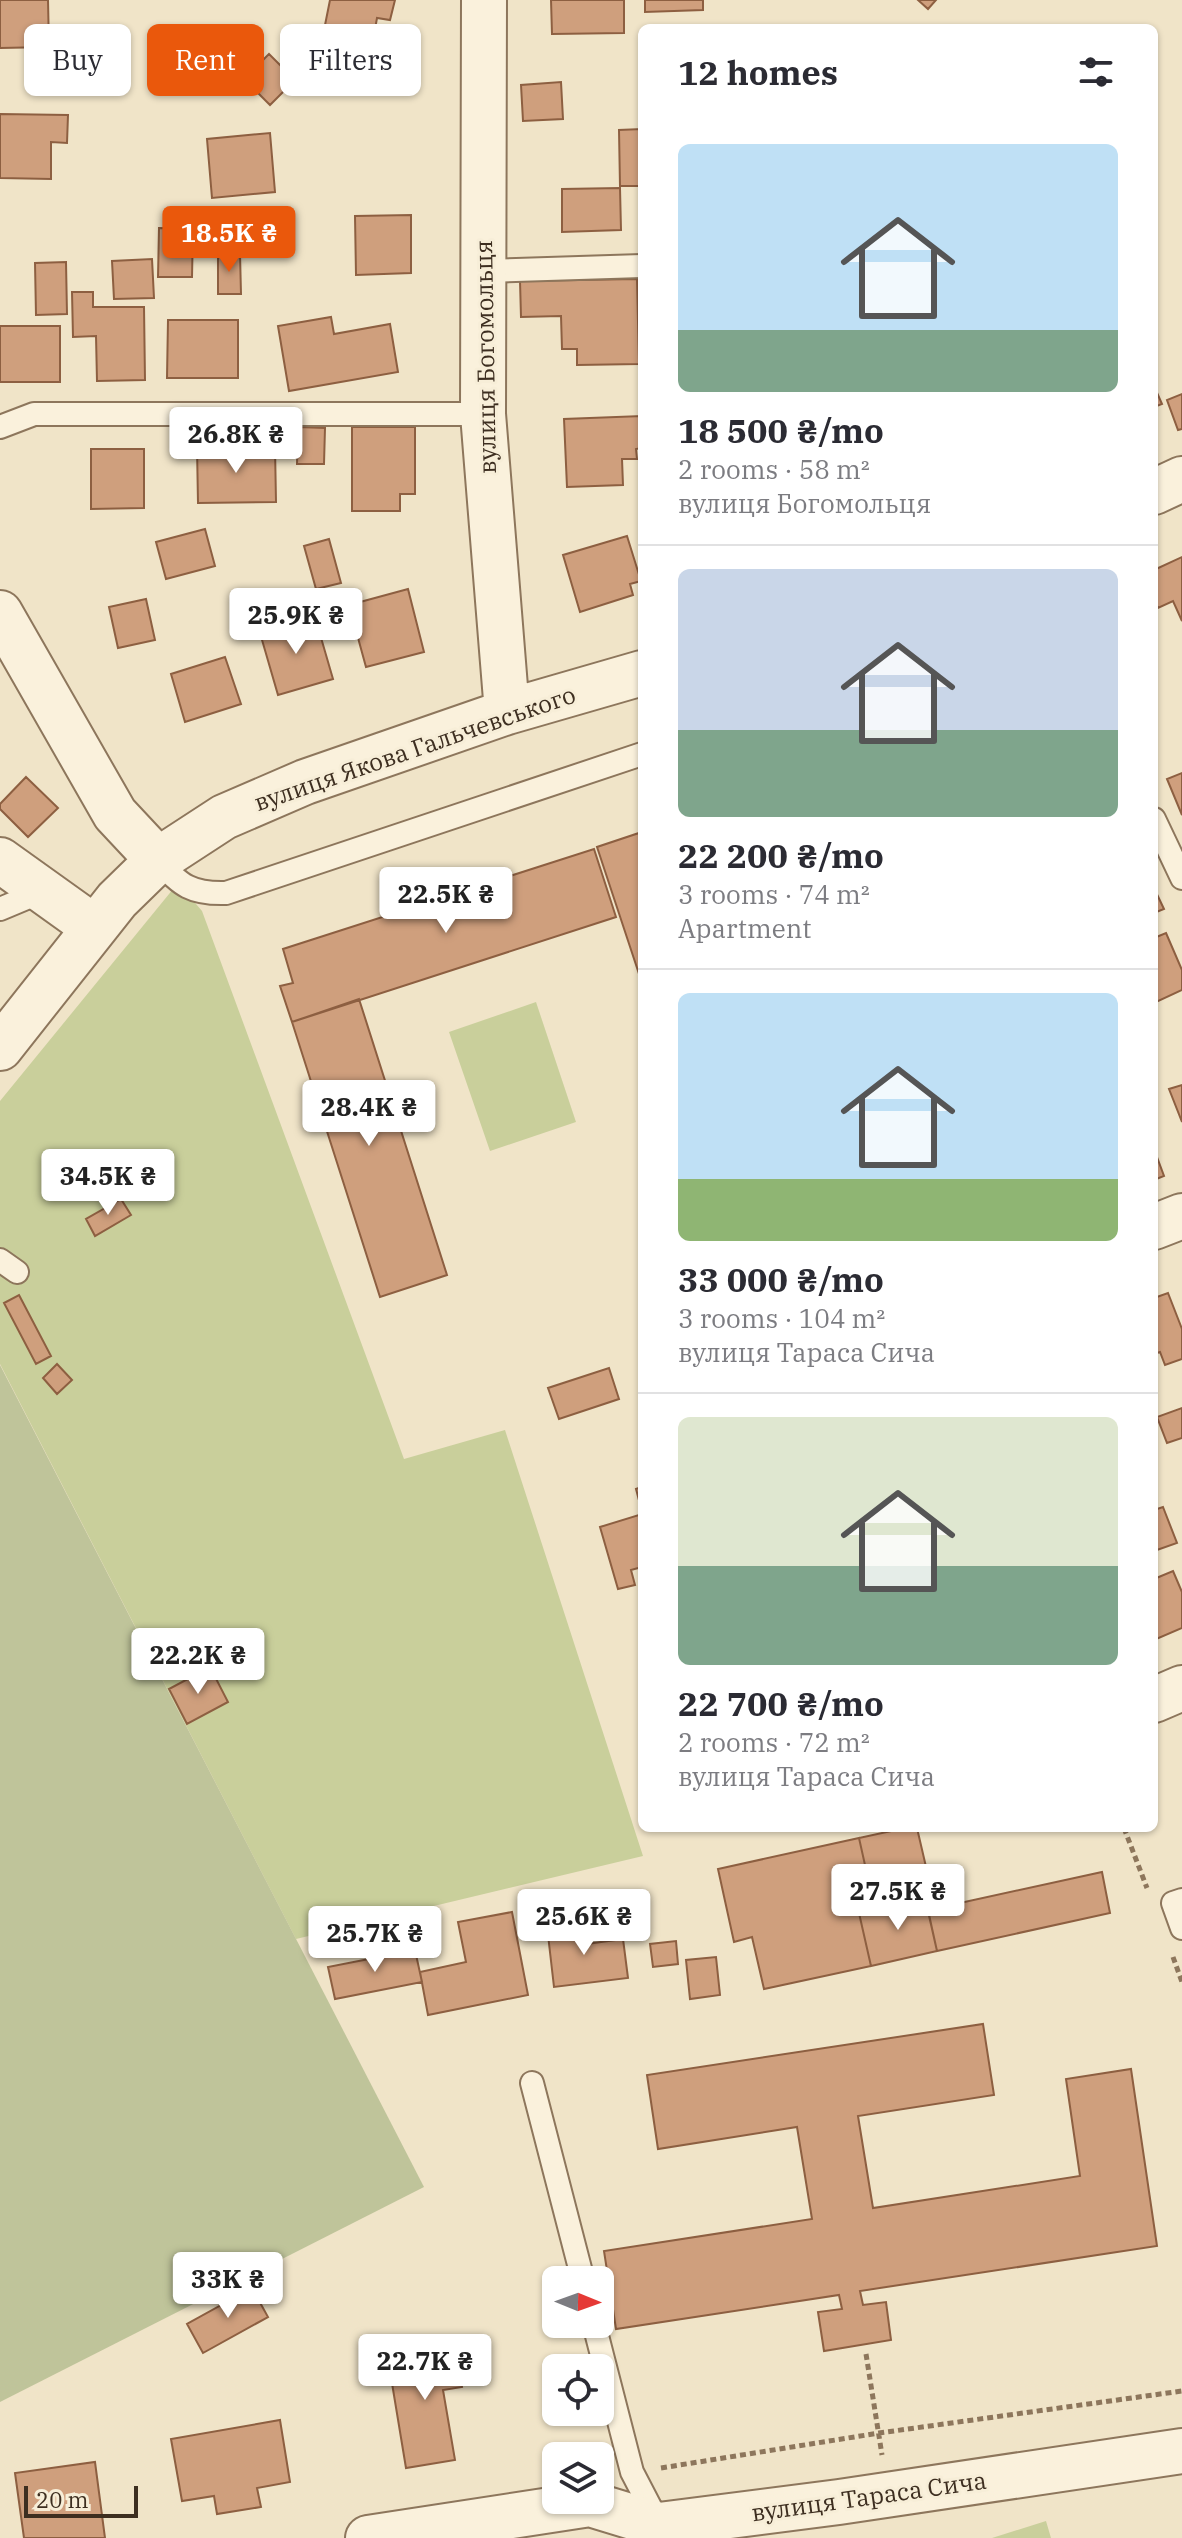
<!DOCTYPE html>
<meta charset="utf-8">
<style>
:root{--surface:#fff;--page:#f2f2f3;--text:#2b2b33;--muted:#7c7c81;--line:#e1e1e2;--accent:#ea580c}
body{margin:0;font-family:"IBM Plex Serif",serif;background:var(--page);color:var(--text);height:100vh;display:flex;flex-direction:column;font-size:30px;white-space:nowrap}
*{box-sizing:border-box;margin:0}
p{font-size:26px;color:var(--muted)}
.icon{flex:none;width:44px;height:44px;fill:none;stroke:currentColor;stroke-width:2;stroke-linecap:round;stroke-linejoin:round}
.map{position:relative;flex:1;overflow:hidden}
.side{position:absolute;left:638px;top:24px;width:520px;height:1808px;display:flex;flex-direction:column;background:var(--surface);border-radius:12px;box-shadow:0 2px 6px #0004}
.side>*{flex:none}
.guide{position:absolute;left:24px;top:24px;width:494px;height:72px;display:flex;gap:16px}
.needle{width:52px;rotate:91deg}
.fabs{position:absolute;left:542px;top:2266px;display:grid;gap:16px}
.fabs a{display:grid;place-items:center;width:72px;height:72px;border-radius:12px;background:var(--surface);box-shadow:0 2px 6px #0004;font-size:40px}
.scale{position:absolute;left:24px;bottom:20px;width:114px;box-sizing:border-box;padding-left:8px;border:4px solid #3d2e20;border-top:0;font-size:22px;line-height:28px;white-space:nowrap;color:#3d2e20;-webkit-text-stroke:6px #f7eed8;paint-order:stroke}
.price{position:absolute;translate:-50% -68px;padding:0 18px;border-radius:8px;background:#fff;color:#222;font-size:26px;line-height:52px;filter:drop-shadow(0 2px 4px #0008)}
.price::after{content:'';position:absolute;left:50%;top:48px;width:24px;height:18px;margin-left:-12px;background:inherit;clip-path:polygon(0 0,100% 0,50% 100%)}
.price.selected{background:var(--accent);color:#fff}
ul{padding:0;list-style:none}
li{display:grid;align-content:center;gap:16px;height:424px;padding:0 40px}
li+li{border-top:2px solid var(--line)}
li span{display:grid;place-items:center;height:248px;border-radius:12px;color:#555}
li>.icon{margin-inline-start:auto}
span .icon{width:144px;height:144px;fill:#fffc;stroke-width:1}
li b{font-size:34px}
h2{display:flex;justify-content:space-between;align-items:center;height:96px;padding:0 40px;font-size:34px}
.chip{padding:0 28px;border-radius:12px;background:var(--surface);box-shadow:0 2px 6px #0004;font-size:28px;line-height:72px}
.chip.selected{background:var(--accent);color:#fff}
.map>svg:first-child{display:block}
.green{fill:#c9cf9b}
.cemetery{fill:#bfc49a}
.building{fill:#cf9f7d;stroke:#8d5f41;stroke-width:2}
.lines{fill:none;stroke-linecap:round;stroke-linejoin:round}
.lane-casing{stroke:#8d765c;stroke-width:26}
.street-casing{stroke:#8d765c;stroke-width:48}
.path{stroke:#8d765c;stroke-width:5;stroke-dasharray:6 4;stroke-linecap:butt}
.lane{stroke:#faf1dc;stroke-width:22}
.street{stroke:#faf1dc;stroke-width:44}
.labels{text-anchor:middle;stroke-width:6;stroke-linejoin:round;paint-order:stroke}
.street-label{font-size:24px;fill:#3d2e20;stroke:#f7eed8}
</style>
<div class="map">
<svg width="1182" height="2538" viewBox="0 0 1182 2538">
<rect width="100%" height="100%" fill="#f0e4c8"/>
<!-- green -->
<path class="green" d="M178 883 202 911 404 1459 505 1430 643 1856 296 1939 0 1364V1101Z
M536 1002 576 1122 490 1151 449 1032Z
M1046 2521 1051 2538H992Z"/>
<!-- cemetery -->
<path class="cemetery" d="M0 1365 424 2187 0 2402Z"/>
<!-- building -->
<path class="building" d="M0 0H48L49 47 0 48Z
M330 0H395L390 20 377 18 374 35 325 25Z
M551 0H624V33L552 34Z
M645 0H703V10L645 12Z
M918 0H936L928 9Z
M269 54 295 80 270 105 244 79Z
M561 82 563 119 523 121 521 85Z
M0 114 68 115 67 143 51 142V179L0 178Z
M642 129V186H620L619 130Z
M270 133 275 192 212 198 207 139Z
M620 188 621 230 562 232V189Z
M411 215V273L356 275 355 216Z
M159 228 193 229 192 277H158Z
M218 254H240L241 294H218Z
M152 259 154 298 114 299 112 261Z
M66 262 67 314 36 315 35 263Z
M637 279 639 364 577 365V349H562L561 316 521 317 520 281Z
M72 292H93V307H144L145 380 97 381 96 336 73 337Z
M331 317 334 334 390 324 398 372 289 391 278 326Z
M168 320H238V378H167Z
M0 326H60V382H0Z
M1154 386 1162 404 1154 407Z
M1182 394V429L1178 430 1167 400Z
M642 416V448L636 449 637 459H622L623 485 567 487 564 419Z
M298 427 325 428 324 464H297Z
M352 427H415V494H400V511H352Z
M197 447H275L276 502 198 503Z
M91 449H144V508L91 509Z
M205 529 215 566 166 579 156 542Z
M627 536 641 581 630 584 633 595 580 612 563 555Z
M329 539 341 583 316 589 304 546Z
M1182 557V621L1173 601 1158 608 1154 599V570Z
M408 589 424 652 366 667 349 605Z
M146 599 155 640 118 648 109 607Z
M315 617 333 679 278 695 260 633Z
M225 657 241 704 185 722 171 674Z
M1182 773V815L1167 779Z
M26 777 58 808 28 837 0 809V804Z
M642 832V983L597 847Z
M594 849 616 917 292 1022 280 986 293 983 283 949Z
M1154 888 1164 909 1154 913Z
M1166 933 1182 970V990L1154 1003V938Z
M359 999 447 1275 380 1297 292 1022Z
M1182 1085V1122L1169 1089Z
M1154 1149 1164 1176 1154 1180Z
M121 1199 131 1215 95 1236 86 1219Z
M1168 1293 1182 1329V1359L1165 1365 1160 1352 1154 1354V1298Z
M19 1295 51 1356 36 1364 4 1303Z
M57 1364 72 1380 57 1394 43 1378Z
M609 1368 619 1399 559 1419 548 1388Z
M1182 1408V1438L1167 1443 1157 1417Z
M642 1487V1512L636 1489Z
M1163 1507 1177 1543 1154 1551V1510Z
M642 1514V1567L631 1570 635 1585 618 1589 600 1527Z
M1173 1571 1182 1592V1628L1154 1640V1579Z
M210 1667 228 1702 187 1724 169 1689Z
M905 1828H917L933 1897 875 1910 859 1838Z
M859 1838 875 1910 859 1913 871 1966 764 1989 752 1937 734 1942 718 1869Z
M1102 1872 1110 1913 937 1951 928 1910Z
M925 1898 937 1951 871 1966 859 1913Z
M512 1912 528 1995 428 2015 420 1972 466 1962 458 1922Z
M583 1921 586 1944 623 1939 628 1978 554 1987 547 1926Z
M676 1941 678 1964 653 1967 650 1944Z
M415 1950 422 1982 335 1999 328 1967Z
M716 1957 720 1995 690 1999 686 1960Z
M983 2024 994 2095 858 2116 873 2208 1080 2176 1066 2079 1131 2069 1157 2246 860 2291 863 2305 886 2302 891 2340 824 2351 818 2312 842 2309 839 2295 616 2329 604 2251 812 2219 797 2127 658 2149 647 2075Z
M252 2288 268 2317 203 2353 187 2324Z
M454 2339 462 2387 443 2390 455 2460 406 2468 388 2359 417 2354 415 2346Z
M280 2420 290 2482 257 2488 261 2507 217 2514 214 2496 182 2501 171 2439Z
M95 2462 105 2538H24L15 2473Z"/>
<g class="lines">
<!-- lane casing -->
<g class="lane-casing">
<path id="lane" d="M483 271 642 266
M0 427 34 414H483
M1154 819 1182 878
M158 860C180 886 192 894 226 893L642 754
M0 909 43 891
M0 1260 17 1272
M1182 1900 1173 1903 1182 1928
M532 2083 583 2280
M594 2324 632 2472 659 2524"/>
</g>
<!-- street casing -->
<g class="street-casing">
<path id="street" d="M484 0 483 414 507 712
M1154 492 1182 479
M0 613 115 814 158 860
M0 860 95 928
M0 1048 117 900 158 860 224 817 305 782 507 712 642 673
M1154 1227 1182 1216
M1154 1700 1182 1688
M368 2538 590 2504 659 2525 839 2502 1182 2451"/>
</g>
<!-- path -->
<path class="path" d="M1124 1828 1147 1888
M1173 1957 1182 1982
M866 2354 882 2455
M661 2468 879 2433 1182 2391"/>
<!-- lane -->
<use href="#lane" class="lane"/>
<!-- street -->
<use href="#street" class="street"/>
</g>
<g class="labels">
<!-- street labels -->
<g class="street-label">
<text transform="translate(486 357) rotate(-91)" y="8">вулиця Богомольця</text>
<text transform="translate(415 749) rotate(-19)" y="8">вулиця Якова Гальчевського</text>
<text transform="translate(869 2497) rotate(-8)" y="8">вулиця Тараса Сича</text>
</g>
</g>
</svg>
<div class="fabs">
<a><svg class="needle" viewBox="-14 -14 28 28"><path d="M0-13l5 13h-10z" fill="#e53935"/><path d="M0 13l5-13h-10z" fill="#7c7c81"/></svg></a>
<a><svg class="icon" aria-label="locate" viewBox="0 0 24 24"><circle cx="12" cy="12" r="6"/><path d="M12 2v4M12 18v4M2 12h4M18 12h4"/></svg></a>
<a><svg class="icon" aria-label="layers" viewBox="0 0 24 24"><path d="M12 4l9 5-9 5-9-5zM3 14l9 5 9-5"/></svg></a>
</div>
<div class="scale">20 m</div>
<b class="price selected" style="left:229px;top:274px">18.5K ₴</b>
<b class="price" style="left:236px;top:475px">26.8K ₴</b>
<b class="price" style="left:296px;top:656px">25.9K ₴</b>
<b class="price" style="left:446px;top:935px">22.5K ₴</b>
<b class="price" style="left:369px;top:1148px">28.4K ₴</b>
<b class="price" style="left:108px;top:1217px">34.5K ₴</b>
<b class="price" style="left:198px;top:1696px">22.2K ₴</b>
<b class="price" style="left:898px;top:1932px">27.5K ₴</b>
<b class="price" style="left:584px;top:1957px">25.6K ₴</b>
<b class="price" style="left:375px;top:1974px">25.7K ₴</b>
<b class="price" style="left:228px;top:2320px">33K ₴</b>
<b class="price" style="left:425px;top:2402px">22.7K ₴</b>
<div class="guide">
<a class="chip">Buy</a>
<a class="chip selected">Rent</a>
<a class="chip">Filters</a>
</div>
<section class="side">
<h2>12 homes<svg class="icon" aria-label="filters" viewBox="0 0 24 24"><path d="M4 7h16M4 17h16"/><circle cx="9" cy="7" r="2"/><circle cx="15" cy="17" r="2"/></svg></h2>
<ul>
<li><span style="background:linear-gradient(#bfe0f5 75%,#7fa58c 0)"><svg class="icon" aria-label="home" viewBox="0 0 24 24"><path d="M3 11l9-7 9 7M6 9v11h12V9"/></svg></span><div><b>18 500 ₴/mo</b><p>2 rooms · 58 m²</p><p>вулиця Богомольця</p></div></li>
<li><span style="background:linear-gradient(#c9d6e8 65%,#7fa58c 0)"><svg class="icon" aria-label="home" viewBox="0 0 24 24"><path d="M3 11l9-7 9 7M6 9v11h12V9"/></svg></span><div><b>22 200 ₴/mo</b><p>3 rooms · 74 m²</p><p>Apartment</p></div></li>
<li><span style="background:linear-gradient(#bfe0f5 75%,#8fb573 0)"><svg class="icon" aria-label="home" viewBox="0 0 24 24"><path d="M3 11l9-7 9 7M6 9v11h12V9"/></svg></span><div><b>33 000 ₴/mo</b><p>3 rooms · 104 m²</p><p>вулиця Тараса Сича</p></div></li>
<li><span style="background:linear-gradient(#dfe7d0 60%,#7fa58c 0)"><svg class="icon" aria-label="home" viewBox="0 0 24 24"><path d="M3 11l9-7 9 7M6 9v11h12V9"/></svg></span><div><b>22 700 ₴/mo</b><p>2 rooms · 72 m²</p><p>вулиця Тараса Сича</p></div></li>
</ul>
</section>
</div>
